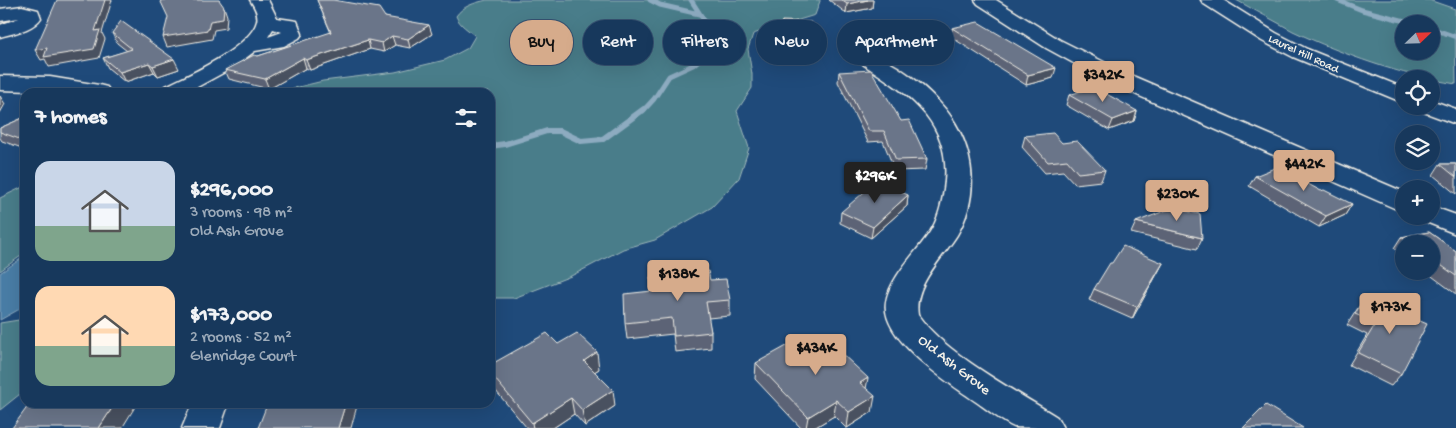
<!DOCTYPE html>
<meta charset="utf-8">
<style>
:root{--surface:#17385c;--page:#203f62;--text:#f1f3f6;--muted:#9eacbb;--line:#365272;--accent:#d6ab8b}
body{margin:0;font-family:"Gochi Hand",sans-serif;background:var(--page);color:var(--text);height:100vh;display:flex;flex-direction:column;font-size:19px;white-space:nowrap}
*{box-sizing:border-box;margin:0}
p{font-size:16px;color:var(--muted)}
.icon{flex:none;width:28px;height:28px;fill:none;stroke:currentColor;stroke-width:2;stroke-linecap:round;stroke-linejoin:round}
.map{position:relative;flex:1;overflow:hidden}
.side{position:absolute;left:20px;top:88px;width:475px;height:320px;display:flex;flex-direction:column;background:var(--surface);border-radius:15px;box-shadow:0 5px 20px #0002,0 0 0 1px var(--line)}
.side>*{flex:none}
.guide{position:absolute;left:510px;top:20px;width:475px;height:45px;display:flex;gap:10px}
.needle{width:32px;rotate:67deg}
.tools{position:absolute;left:1395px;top:15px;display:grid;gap:10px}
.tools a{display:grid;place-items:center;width:45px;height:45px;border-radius:50%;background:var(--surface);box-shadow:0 5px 20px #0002,0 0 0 1px var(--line);font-size:25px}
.price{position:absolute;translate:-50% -42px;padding:0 11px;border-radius:5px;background:var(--accent);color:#111;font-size:16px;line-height:32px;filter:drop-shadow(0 1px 2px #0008)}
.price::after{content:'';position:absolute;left:50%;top:30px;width:15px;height:11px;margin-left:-8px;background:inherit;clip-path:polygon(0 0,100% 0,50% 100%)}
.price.current{background:#222;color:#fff}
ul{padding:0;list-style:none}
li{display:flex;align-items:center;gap:15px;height:125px;padding:0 15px}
li span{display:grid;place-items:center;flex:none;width:140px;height:100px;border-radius:15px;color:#555}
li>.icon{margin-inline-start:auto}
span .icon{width:60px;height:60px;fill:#fffc;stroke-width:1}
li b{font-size:21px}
h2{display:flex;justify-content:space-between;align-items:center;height:60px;padding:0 15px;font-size:21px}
.tag{padding:0 18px;border-radius:22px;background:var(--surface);box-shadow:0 5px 20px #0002,0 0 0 1px var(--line);font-size:18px;line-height:45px}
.tag.current{background:var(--accent);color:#111}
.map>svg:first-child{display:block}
.green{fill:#497d8a;stroke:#9eb7b9;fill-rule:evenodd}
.water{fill:#487da6;stroke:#8dabc0}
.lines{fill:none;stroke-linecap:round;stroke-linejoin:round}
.stream-far1{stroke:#8dabc0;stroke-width:5}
.stream{stroke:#8dabc0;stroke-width:6}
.minor-casing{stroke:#f4f1e8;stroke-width:3}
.minor{fill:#1f4a7a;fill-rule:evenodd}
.wall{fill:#5b6476;stroke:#f4f1e8}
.shaded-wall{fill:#4a5160;stroke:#f4f1e8}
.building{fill:#6a7489;stroke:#f4f1e8}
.labels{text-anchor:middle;stroke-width:4;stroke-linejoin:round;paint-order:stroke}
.far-street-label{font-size:12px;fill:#f4f1e8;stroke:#1f4a7a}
.street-label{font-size:15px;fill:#f4f1e8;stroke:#1f4a7a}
</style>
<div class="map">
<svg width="1456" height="428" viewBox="0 0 1456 428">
<rect width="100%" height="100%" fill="#1f4a7a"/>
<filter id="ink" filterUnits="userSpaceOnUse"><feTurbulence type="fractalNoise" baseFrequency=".02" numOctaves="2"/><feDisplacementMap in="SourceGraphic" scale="10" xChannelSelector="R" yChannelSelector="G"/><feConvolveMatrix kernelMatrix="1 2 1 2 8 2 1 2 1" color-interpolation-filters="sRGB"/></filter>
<g filter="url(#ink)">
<!-- green -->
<path class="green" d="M487 0H820V1L815 15 753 34 748 49 752 74V88L737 111 749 148 739 178 712 207 655 240 623 249 571 276 514 298H490V92H278L323 81 395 72 445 60 468 48 475 36C468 29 460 26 456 16 463 6 474 3 487 0Z
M1236 0H1429L1455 9 1456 84C1400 75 1344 55 1293 31 1274 21 1255 10 1236 0ZM1404 24H1431V51H1404Z
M25 186V253L0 271V198Z
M25 319V390L0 410V323Z"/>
<!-- water -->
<path class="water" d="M25 256V306L0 320V273Z"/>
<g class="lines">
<!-- stream-far1 -->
<path class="stream-far1" d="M650 0 660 5 699 14
M1337 0 1362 10 1417 24
M1431 28 1456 37
M643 111 654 99 669 76 693 65 701 58 711 38 707 25 691 0"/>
<!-- stream -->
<path class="stream" d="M490 146 505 144 547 131H560L581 141 603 139 644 109"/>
<!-- minor casing -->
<g class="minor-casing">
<path id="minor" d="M250 0H268L277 18 297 21 302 34 299 38 284 46 255 51 234 67 188 92H161L164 87C187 76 251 47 257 21 259 14 254 6 250 0ZM273 29 282 32 268 37Z
M975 0H996L1060 40 1128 74 1404 192V210L1394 208 1112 84 1046 48 978 4Z
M1201 0H1223L1276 33 1307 49 1404 88V103L1293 57 1262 41 1204 4Z
M22 6 38 10 41 18C33 30 14 33 0 37V25L19 18 0 21V9Z
M871 55C893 60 924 85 939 102 973 138 983 191 957 235 942 259 913 285 918 315 945 354 1016 391 1057 417L1063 428C1051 428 1023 428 1014 427 1003 422 992 413 982 406 954 386 880 341 886 302 890 277 917 252 930 232 938 220 942 203 944 189 954 125 912 96 864 65L861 61 864 57Z
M0 76 50 77 99 85 107 87 110 92H62L0 90Z
M1431 100 1456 109V124L1421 111 1418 106H1431Z
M1431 206 1456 215V234L1421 220 1419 216H1431Z
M193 402H229L220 428H182Z"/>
</g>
<!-- minor -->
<use href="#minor" class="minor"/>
</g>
<!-- wall -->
<path class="wall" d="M317 0 385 17 432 34 410 48 395 45 384 52 370 49 310 70 306 68 269 89 229 79 225 70 258 56 331 33Z
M829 0H873L872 8 846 13Z
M782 21 811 47V57L780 56Z
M952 28 1053 78 1026 85 951 37Z
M112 33 179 69 158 76 154 72 125 82 108 68 103 58 127 51 117 43Z
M839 72 901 121 927 159 925 170 895 171 883 141 868 142 838 82Z
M1069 95 1137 111 1134 121 1109 130 1066 105Z
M25 117V149L2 141 0 138V128Z
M1025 136 1062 143 1105 170 1101 181 1075 184 1063 171 1045 173 1022 147Z
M1440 164H1456V194L1433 175Z
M1255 176 1352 204 1345 215 1319 227 1249 186Z
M908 195 907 206 871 238 840 223 841 212Z
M1136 222 1202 238 1197 249 1131 233Z
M1429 232 1456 251V294L1425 271H1431V244H1404V255L1394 248 1401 237Z
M1163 263 1157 274 1132 319 1089 300 1094 289Z
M710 280 730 300V316L708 318 711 332V348L675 352 673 334 627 339 625 323 651 291Z
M1365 297 1401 374 1391 386 1349 365 1367 335 1347 325Z
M558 344 599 369 594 372 615 406 585 426 574 414 553 428H527L490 384V365Z
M814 346 866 388 872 412 847 428H846L834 416 814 428H801L755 379 756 363Z"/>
<!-- shaded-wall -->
<path class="shaded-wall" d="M105 0H112L102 33 105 39 99 58 49 67 45 59 41 60 35 50Z
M868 0H873L872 8 846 13 847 4Z
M224 7 227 16 226 28 214 30 212 39 167 47 163 37Z
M429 25 432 34 410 48 408 39Z
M392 36 395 45 384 52 382 43Z
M368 40 370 49 310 70 306 60Z
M303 58 306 68 269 89 265 79Z
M174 59 179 69 158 76 153 66Z
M149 63 154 72 125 82 120 72Z
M1056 68 1053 78 1026 85 1028 75Z
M0 96 5 104 0 113Z
M1137 111 1134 121 1109 130 1113 120Z
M908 195 907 206 871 238 873 227Z
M1352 204 1345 215 1319 227 1326 216Z
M1163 263 1157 274 1132 319 1137 307Z
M597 352 599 369 586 377 584 361Z
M868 378 865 394 860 383Z
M613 390 615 406 585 426 582 410Z
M875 396 872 412 847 428 849 412Z
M571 398 574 414 553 428H533L532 423Z
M836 400 834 416 814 428H806L808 417Z
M116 402H138L122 428H99Z
M346 402H358L351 428H338Z"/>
<!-- building -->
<path class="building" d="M57 0H105L95 31 100 30 94 49 44 57 47 48 35 50Z
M160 0H219L224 7 223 19 210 21 208 30 163 37 168 17Z
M317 0H333L379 8 385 17 429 25 408 39 392 36 382 43 368 40 306 60 303 58 265 79 225 70 254 55 258 56 331 32Z
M841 0H868L847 4Z
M121 21 174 59 153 66 149 63 120 72 103 58 132 49 112 33Z
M782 21 811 22V47L781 46Z
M978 22 1056 68 1028 75 952 28Z
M871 70 901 121 909 120 927 159 896 160 884 131H869L839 72Z
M1094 87 1137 111 1113 120 1069 95Z
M25 117V141L0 132V128Z
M1053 133 1062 143 1077 141 1105 170 1078 173 1067 160 1048 162 1025 136Z
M1440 164H1456V177Z
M1277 167 1321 191 1324 190 1352 204 1326 216 1255 176Z
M877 181 908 195 873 227 841 212Z
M1172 208 1200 214 1202 238 1136 222Z
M1429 232 1456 251V276L1431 258V244H1411L1401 237Z
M1123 246 1163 263 1137 307 1094 289 1110 263H1112Z
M708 271 710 280 726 279 730 300 706 302 711 332 674 336 672 318 625 323 624 294 652 291 650 277Z
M1365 297 1427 324 1401 374 1358 353 1376 323 1355 314Z
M547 333 558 344 577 333 597 352 584 361 613 390 582 410 571 398 532 423 490 373V365Z
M803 337 814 346 826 339 868 378 860 383 875 396 849 412 836 400 808 417 756 363Z
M31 402H116L99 428H12Z
M268 402H346L338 428H258Z
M1266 405 1303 428H1243Z"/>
</g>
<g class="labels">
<!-- far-street labels -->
<g class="far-street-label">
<text transform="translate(1304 53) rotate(25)" y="4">Laurel Hill Road</text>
</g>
<!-- street labels -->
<g class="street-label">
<text transform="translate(955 364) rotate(38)" y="5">Old Ash Grove</text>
</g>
</g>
</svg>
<div class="tools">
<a><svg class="needle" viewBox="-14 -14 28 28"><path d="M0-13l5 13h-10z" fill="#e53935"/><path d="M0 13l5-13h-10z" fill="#9eacbb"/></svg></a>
<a><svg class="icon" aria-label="locate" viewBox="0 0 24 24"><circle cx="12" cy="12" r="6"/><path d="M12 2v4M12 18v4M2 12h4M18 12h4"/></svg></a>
<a><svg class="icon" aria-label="layers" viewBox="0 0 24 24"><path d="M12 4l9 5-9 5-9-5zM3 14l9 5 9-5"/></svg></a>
<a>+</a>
<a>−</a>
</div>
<b class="price" style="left:1103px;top:103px">$342K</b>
<b class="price" style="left:1304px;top:192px">$442K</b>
<b class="price current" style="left:875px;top:204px">$296K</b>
<b class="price" style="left:1177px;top:222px">$230K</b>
<b class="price" style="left:678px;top:302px">$138K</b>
<b class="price" style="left:1390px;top:335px">$173K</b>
<b class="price" style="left:816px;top:376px">$434K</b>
<div class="guide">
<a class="tag current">Buy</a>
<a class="tag">Rent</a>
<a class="tag">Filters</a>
<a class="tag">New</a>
<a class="tag">Apartment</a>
</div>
<section class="side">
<h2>7 homes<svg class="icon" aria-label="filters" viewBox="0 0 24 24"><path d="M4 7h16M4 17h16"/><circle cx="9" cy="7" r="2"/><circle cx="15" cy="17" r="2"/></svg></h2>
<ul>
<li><span style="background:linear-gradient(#c9d6e8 65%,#7fa58c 0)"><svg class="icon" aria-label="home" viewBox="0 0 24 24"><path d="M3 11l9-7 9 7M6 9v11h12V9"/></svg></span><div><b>$296,000</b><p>3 rooms · 98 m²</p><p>Old Ash Grove</p></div></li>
<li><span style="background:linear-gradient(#ffd9b3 60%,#7fa58c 0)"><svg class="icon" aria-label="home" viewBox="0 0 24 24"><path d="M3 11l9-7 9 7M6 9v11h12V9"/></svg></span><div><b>$173,000</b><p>2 rooms · 52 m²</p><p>Glenridge Court</p></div></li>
</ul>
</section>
</div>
